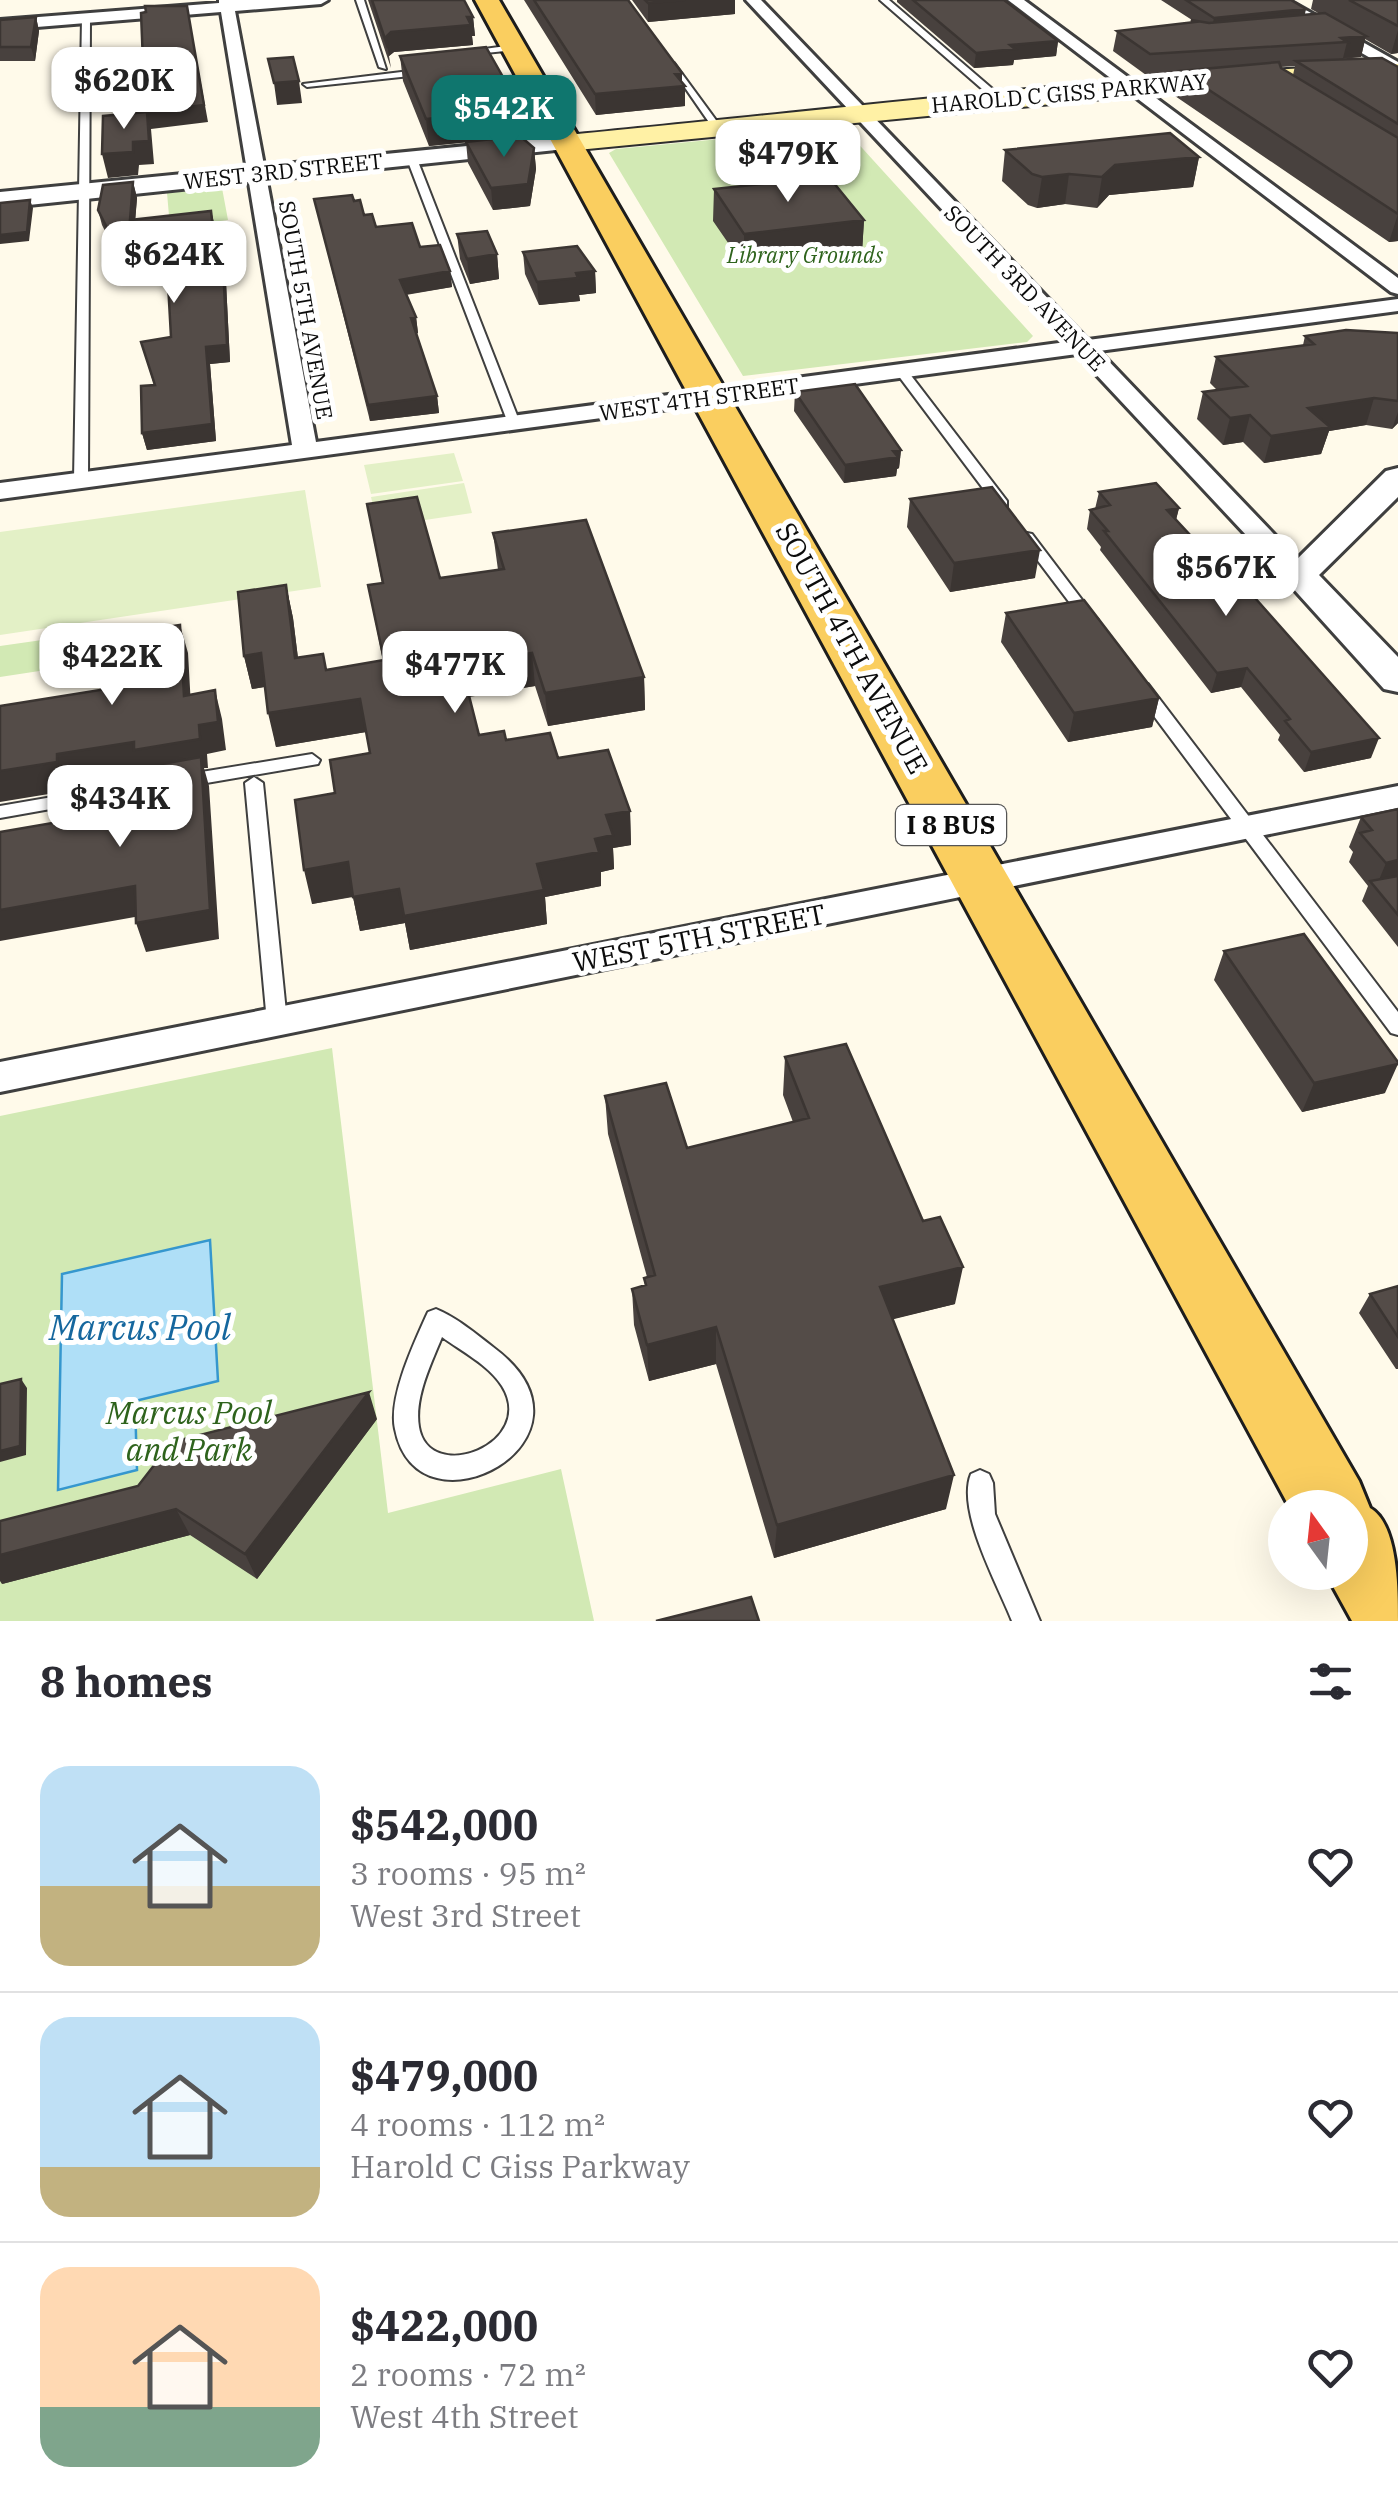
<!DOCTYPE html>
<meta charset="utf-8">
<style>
:root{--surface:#fff;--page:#f2f2f3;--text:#2b2b33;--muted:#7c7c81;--line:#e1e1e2;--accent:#0f766e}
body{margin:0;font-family:"IBM Plex Serif",serif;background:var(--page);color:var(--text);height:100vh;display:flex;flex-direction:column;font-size:38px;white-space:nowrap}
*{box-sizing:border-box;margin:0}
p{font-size:32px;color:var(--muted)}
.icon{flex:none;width:55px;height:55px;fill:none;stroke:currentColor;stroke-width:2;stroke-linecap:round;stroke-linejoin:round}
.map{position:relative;height:1621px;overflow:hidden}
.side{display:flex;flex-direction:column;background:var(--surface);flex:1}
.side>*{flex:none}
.needle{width:65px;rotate:345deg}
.tools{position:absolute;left:1268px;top:1490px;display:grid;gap:20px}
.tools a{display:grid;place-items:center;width:100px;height:100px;border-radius:50%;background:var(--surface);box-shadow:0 10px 40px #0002;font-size:50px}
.price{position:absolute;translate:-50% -85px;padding:0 22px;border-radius:20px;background:#fff;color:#222;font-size:32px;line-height:65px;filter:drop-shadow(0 2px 5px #0008)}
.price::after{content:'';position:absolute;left:50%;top:60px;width:30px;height:22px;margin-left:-15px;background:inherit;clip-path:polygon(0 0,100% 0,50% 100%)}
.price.on{background:var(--accent);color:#fff}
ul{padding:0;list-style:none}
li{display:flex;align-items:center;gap:30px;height:250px;padding:0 40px}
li+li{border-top:2px solid var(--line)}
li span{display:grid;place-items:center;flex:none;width:280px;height:200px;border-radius:30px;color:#555}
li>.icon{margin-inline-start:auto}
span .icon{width:120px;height:120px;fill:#fffc;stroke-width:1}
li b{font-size:42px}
h2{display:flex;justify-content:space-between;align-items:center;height:120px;padding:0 40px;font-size:42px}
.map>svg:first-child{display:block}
.green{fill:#d2e9b4}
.pitch{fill:#e3f0c6}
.water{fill:#afdff7;stroke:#3597ce;stroke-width:2.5}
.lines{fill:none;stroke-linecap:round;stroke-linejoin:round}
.service-casing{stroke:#3f3f3f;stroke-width:4}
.minor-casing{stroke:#3f3f3f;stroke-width:6}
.tertiary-casing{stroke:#3f3f3f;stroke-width:6}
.secondary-casing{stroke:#2e2e2e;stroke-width:4}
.primary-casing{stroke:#1d1d1d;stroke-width:6}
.service{fill:#fff;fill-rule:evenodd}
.minor{fill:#fff;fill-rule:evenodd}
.tertiary{fill:#fff;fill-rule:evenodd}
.secondary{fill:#fff1a5;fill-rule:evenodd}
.primary{fill:#face5f;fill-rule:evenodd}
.wall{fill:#48413e;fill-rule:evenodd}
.shaded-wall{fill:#3b3532}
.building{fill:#544c48;stroke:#3b3532;stroke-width:2.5}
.labels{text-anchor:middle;stroke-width:10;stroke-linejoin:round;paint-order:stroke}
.far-street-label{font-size:22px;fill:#0c0c0c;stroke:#fff}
.far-park-label{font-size:22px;font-style:italic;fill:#2e631c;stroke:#fff}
.shield{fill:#fff;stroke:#555;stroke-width:2.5}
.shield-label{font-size:25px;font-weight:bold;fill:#0c0c0c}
.street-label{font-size:28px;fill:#0c0c0c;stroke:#fff}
.near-park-label{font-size:32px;font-style:italic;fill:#2e631c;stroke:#fff}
.near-water-label{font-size:35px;font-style:italic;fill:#15679e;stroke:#fff}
</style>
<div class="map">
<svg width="1398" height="1621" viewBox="0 0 1398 1621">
<rect width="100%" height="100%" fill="#fffaea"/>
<!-- green -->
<path class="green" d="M843 127 1033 336 1027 342 743 376 609 153 616 149Z
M222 188 228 220 170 227 167 193Z
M63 637 59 668 0 677V646Z
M332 1048 388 1513 561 1469 594 1621H0V1116Z"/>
<!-- pitch -->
<path class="pitch" d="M454 453 463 481 371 494 364 465Z
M464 483 472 513 378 527 371 497Z
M305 490 321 587 0 635V532Z"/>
<!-- water -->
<path class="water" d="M210 1240 218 1381 135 1401 137 1470 58 1490 62 1274Z"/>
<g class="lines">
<!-- service casing -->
<g class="service-casing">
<path id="service" d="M356 0H364L386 69 379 67Z
M880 0H889L1003 98V102H997Z
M86 16 90 18 88 480 81 484 74 480 82 18Z
M513 45 516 50 466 55 462 52Z
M668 63H674L721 127V131H715Z
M426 69 429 74 307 87 303 84Z
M412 156 417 159 520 423 519 426 514 427 508 423 407 159Z
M898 369H906L1007 501V507H997L898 375Z
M1027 533 1032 534 1095 617 1098 620 1095 623H1085L1020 537Z
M1142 683 1148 684 1398 1012V1035L1391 1033 1136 692 1134 688Z
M312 754 320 760 318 764 183 787 174 781 183 775Z
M254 777 263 783 287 1022 284 1028 277 1030 270 1028 267 1022 245 783Z
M157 779 166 785 163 789 0 818V806Z
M436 1309C456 1317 476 1334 493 1347 617 1439 417 1545 395 1429 388 1397 415 1341 428 1312ZM442 1337C461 1351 489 1365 502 1386 538 1444 429 1486 419 1427 414 1398 431 1364 442 1337Z
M980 1470 989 1474 993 1483 995 1514 1040 1621H1012C998 1585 956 1511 971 1474Z"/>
</g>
<!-- minor casing -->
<g class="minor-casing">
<path id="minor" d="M219 0H328L321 4 235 11 316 442 1066 342 746 0H761L1088 340 1398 299V311L1099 351 1313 575 1309 581H1289L1077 354 0 499V483L292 445 221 12 0 30V20L219 3Z
M1008 0H1024L1398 278V294L1391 292Z
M1270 0H1288L1398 62V74Z
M1398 786V808L0 1092V1062Z"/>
</g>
<!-- tertiary casing -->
<g class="tertiary-casing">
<path id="tertiary" d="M567 136 579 143 575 148 0 208V192Z
M1398 468V497L1319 575 1398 657V692L1384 689 1281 575 1386 471Z"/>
</g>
<!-- secondary casing -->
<g class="secondary-casing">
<path id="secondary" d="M1398 64V78L1278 82 567 151 554 143 567 135C843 109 1120 73 1398 64Z"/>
</g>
<!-- primary casing -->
<g class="primary-casing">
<path id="primary" d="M475 0H499L1359 1481 1370 1508C1398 1524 1398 1589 1398 1621H1352L1325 1572H1350V1508H1290Z"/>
</g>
<!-- service -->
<use href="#service" class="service"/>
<!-- minor -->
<use href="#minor" class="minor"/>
<!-- tertiary -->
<use href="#tertiary" class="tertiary"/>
<!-- secondary -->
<use href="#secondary" class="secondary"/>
<!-- primary -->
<use href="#primary" class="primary"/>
</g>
<!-- wall -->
<path class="wall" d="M368 0H464L473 17 475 36H472L473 45 394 52 389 56 391 68Z
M524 0H628L682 82 685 106 596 115Z
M632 0H735V14L648 22Z
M897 0H1006L1058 41 1056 56 1014 60 1013 65 974 68 897 2Z
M1161 0H1291L1305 15 1320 14 1311 9 1313 0H1398V53L1391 54 1365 39 1361 57 1343 59 1398 67V241L1389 242 1175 96 1180 73 1146 75 1113 51 1117 31 1191 23 1192 20ZM1295 66 1293 75 1281 67Z
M36 17 39 31 35 61H0V20Z
M400 56 531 136 521 137 534 148 536 169 530 206 493 210 468 163 466 142 429 146 403 81Z
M1005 150 1199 157 1193 187 1109 195 1097 208 1065 204 1037 208 1028 205 1002 181Z
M133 182 137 198 135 220 215 226 219 266H223L226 282 230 362 210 364 216 441 147 450 142 433 154 385 141 342 171 337 169 300 164 277 131 283 102 225 98 210Z
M714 189 864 220 862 252 744 266 713 221Z
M314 199 354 201 376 227 450 271 452 287 406 295 416 317 418 333 416 334 437 396 439 413 370 421Z
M457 234 497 254 499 279 470 284 460 259Z
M523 252 595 271 596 293 579 295 580 301 539 305 525 274Z
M1398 333V423L1392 429 1366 425 1329 431 1321 454 1264 463 1243 442 1223 445 1197 419 1203 392 1217 390 1210 383 1216 357 1303 345 1305 336Z
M795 392 901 450 899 468 897 469 896 476 844 483 794 411Z
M1099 492 1179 508 1176 520 1187 547 1371 758 1304 772 1278 740 1280 735 1241 687 1211 693 1100 550 1101 547 1087 529 1090 510 1095 509Z
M910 499 1035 578 950 592 907 527Z
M367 504 440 578 498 570 493 533 644 677 645 710 548 726 535 686 469 697 479 735 506 740 558 758 630 811 631 845 613 848 614 869 601 872V886L545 897 547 924 410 950 405 923 360 931 353 897 312 904 335 793 370 753 366 732 276 747 265 687 252 689 244 656 286 585 293 618 298 658 326 670 383 661 368 585 382 583Z
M1006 613 1159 698 1152 727 1068 742 1001 642Z
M1398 809V947L1362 901 1368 886 1349 862 1353 852 1349 847 1361 817Z
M1224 951 1385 1093 1302 1112 1214 980Z
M785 1057 955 1304 892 1319 946 1509 774 1558 716 1364 649 1381 634 1325 632 1289 645 1286 644 1278 647 1277 608 1134 605 1096 687 1148 793 1122 783 1095Z
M1398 1286V1369H1396L1359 1313 1370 1294Z
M377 1419 257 1579 190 1535 2 1584 138 1486Z"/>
<!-- shaded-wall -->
<path class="shaded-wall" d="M685 0H735V14L648 22V3Z
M187 6 208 122 151 129 154 164 139 165 138 175 108 178 102 154 133 142Z
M1306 9 1303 23 1211 32 1214 18Z
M36 17 39 31 35 61 31 47Z
M467 17H473L475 36H472L473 45 394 52 389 56 386 37 391 32Z
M1398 30V53L1391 54Z
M1366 36 1361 57 1343 58 1347 42 1341 38Z
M1058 41 1056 56 1014 60 1013 65 974 68 976 53 1010 45Z
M682 73V86H685V106L596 115 595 94Z
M299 81 302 103 277 105 274 83Z
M529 109 531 136 429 146 426 119Z
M534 148 536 169 530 206 493 210 491 188Z
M1199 157 1193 187 1109 195 1097 208 1102 177 1115 165Z
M1069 174 1065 204 1037 208 1042 177Z
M133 182 137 198 134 236 130 220Z
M30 200 33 208 29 241 0 244V235Z
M211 211 215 226 221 283 217 267Z
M1398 214V241L1389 242Z
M864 220 862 252 744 266V234Z
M497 254 499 279 470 284 467 259Z
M162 261 166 277 131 283 127 267Z
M223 266 226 282 230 362 210 364 216 441 147 450 142 433 206 347Z
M450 271 452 287 402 295 400 280Z
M595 271 596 293 579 295 580 301 539 305 537 282 576 273Z
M416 317 418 333 413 334 411 318Z
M437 396 439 413 370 421 368 405Z
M1374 398 1366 425 1329 431 1321 454 1264 463 1271 436 1308 408Z
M1398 412V423L1392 429Z
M1250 415 1243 442 1223 445 1230 418Z
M901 450 899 468 897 469 896 476 844 483 845 465Z
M1179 508 1174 527 1167 510Z
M1190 535 1185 554 1178 537Z
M1040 550 1035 578 950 592 954 563Z
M286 585 293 618 302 691 295 658Z
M180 625 188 653 192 724 184 696Z
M261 653 269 686 252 689 244 656Z
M532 653 535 686 465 697 461 664Z
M1247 668 1241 687 1211 693 1217 673Z
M644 677 645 710 548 726 545 693Z
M215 690 222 719 226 750 207 754 208 768H204L209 786 219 939 146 952 136 923 141 771 68 783 67 791 0 802V771L57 754 199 725Z
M1159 698 1152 727 1068 742 1074 713Z
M360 699 366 732 276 747 268 713Z
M1379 738 1371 758 1304 772 1311 752Z
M630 811 631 845 613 848 614 869 601 872V886L545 897 547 924 410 950 405 923 360 931 353 897 537 864 595 839 606 815Z
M1398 860V888L1376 887 1386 863Z
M348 862 355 896 312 904 304 870Z
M135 886 146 915 0 941V910Z
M1398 1064 1385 1093 1302 1112 1314 1083Z
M963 1267 955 1304 874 1324 880 1287Z
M716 1327V1364L649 1381 647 1345Z
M21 1379 27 1388 26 1455 0 1462V1451Z
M369 1392 377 1419 257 1579 245 1554Z
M954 1475 946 1509 774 1558 777 1525Z
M176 1509 190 1535 2 1584 0 1581V1555Z"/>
<!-- building -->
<path class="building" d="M372 0H464L473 17H467L471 25 391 32 386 37 388 48Z
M534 0H628L682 73 675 74 685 86 595 94Z
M645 0H685L648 3Z
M913 0H1004L1058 41 1010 45 1015 49 976 53Z
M1186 0H1291L1306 9 1214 18Z
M1349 0H1398V26Z
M145 6H187L204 105 145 112 141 13 146 12Z
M1325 13 1366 36 1341 38 1347 42 1150 54 1117 31 1195 22 1191 20 1209 23Z
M36 17 31 47H0V20Z
M486 47 503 77 511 76 529 109 426 119 400 56Z
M293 57 299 81 274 83 268 59Z
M1382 58 1398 67V124L1296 61Z
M1279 62 1281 68 1398 138V214L1180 71Z
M147 112 149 141 133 142V152L102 154 103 116Z
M1170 133 1199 157 1115 165 1102 177 1069 174 1042 177 1032 174 1005 150Z
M520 136 534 148 528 184 491 188 466 142Z
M829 177 864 220 744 234 714 189Z
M133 182 130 220 211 211 217 267 223 266 227 345 206 347 212 424 142 433 141 386 155 385 141 342 171 337 168 283 164 284 162 261 127 267 98 210 103 185Z
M352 195 354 201 360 200 364 215 372 214 376 227 412 223 420 247 440 245 450 271 400 280 416 317 411 318 437 396 368 405 314 199Z
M30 200 27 232 0 235V203Z
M487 231 497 254 467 259 457 234Z
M577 246 595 271 576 273 578 278 537 282 523 252Z
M1346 330 1398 333V401L1374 398 1308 408 1330 427 1271 436 1250 415 1230 418 1203 392 1247 386 1216 357 1314 344 1305 336Z
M855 384 901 450 893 451 898 457 845 465 795 392Z
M1156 483 1179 508 1167 510 1190 535 1178 537 1229 593 1248 590 1379 738 1311 752 1285 721 1290 719 1247 668 1217 673 1104 531H1108L1090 510 1110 505 1099 492Z
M992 487 1040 550 954 563 910 499Z
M417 497 440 578 504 569 493 533 586 520 644 677 545 693 532 653 461 664 479 735 504 731 506 740 550 733 558 758 608 750 630 811 606 815 613 835 595 839 599 852 537 864 544 890 404 916 399 889 353 897 348 862 304 870 295 800 335 793 330 760 370 753 360 699 268 713 261 653 244 656 238 592 286 585 295 658 323 654 326 670 384 660 368 585 383 583 367 504Z
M1084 600 1159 698 1074 713 1006 613Z
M180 625 184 696 215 690 218 722 199 725 200 739 134 750V742L57 754V762L0 771V706L119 687V634Z
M201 757 210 910 136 923 135 886 0 910V832L134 809V769Z
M1398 809V860L1386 863 1360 833 1372 830 1361 817Z
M1398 876V915L1370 881Z
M1304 934 1398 1062V1064L1314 1083 1224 951Z
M846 1044 923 1221 940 1217 963 1267 880 1287 954 1475 777 1525 716 1327 647 1345 632 1289 646 1285 644 1278 655 1275 605 1096 666 1083 687 1148 809 1118 785 1057Z
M1398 1286V1337L1370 1294Z
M21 1379 20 1446 0 1451V1384Z
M369 1392 245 1554 176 1509 0 1555V1521L138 1486 172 1442Z
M751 1597 759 1621H656Z"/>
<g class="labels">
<!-- far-street labels -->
<g class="far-street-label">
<text transform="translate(1069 93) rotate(-5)" y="8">HAROLD C GISS PARKWAY</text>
<text transform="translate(283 171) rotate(-6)" y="8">WEST 3RD STREET</text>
<text transform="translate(1025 288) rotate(46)" y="8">SOUTH 3RD AVENUE</text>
<text transform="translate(306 310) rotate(80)" y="8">SOUTH 5TH AVENUE</text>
<text transform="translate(699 399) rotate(-8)" y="8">WEST 4TH STREET</text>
</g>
<!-- far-park labels -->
<g class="far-park-label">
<text x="805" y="263">Library Grounds</text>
</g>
<!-- shield labels -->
<rect class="shield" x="896" y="805" width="110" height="40" rx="8"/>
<g class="shield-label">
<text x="951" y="834">I 8 BUS</text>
</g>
<!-- street labels -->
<g class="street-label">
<text transform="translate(852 648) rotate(61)" y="10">SOUTH 4TH AVENUE</text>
<text transform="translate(699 938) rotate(-11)" y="10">WEST 5TH STREET</text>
</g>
<!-- near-park labels -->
<g class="near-park-label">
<text x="189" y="1424">Marcus Pool<tspan x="189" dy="37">and Park</tspan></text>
</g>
<!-- near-water labels -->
<g class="near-water-label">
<text x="140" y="1340">Marcus Pool</text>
</g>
</g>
</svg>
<div class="tools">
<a><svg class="needle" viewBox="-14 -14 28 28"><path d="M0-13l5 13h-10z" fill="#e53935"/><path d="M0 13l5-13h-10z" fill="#7c7c81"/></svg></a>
</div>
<b class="price" style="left:124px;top:132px">$620K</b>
<b class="price on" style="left:504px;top:160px">$542K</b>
<b class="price" style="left:788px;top:205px">$479K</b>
<b class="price" style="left:174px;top:306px">$624K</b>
<b class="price" style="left:1226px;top:619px">$567K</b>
<b class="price" style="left:112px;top:708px">$422K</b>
<b class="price" style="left:455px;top:716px">$477K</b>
<b class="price" style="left:120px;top:850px">$434K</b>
</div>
<section class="side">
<h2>8 homes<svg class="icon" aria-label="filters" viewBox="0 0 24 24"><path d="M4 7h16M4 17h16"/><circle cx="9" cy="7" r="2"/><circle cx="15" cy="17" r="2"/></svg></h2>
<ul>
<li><span style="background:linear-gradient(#bfe0f5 60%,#c2b280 0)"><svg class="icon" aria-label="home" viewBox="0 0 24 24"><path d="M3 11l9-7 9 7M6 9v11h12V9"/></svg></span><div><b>$542,000</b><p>3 rooms · 95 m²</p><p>West 3rd Street</p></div><svg class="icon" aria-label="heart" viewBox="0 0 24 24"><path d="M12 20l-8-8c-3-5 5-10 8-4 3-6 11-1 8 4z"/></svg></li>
<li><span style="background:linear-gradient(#bfe0f5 75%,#c2b280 0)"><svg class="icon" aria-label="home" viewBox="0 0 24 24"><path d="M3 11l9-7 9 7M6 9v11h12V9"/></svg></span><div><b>$479,000</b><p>4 rooms · 112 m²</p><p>Harold C Giss Parkway</p></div><svg class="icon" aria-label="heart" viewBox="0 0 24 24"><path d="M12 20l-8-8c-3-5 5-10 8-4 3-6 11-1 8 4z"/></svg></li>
<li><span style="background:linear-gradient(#ffd9b3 70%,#7fa58c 0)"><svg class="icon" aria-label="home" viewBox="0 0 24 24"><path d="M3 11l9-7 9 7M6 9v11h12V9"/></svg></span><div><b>$422,000</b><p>2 rooms · 72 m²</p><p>West 4th Street</p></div><svg class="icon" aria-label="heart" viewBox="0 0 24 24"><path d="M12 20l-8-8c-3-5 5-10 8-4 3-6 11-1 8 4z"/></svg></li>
</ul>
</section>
